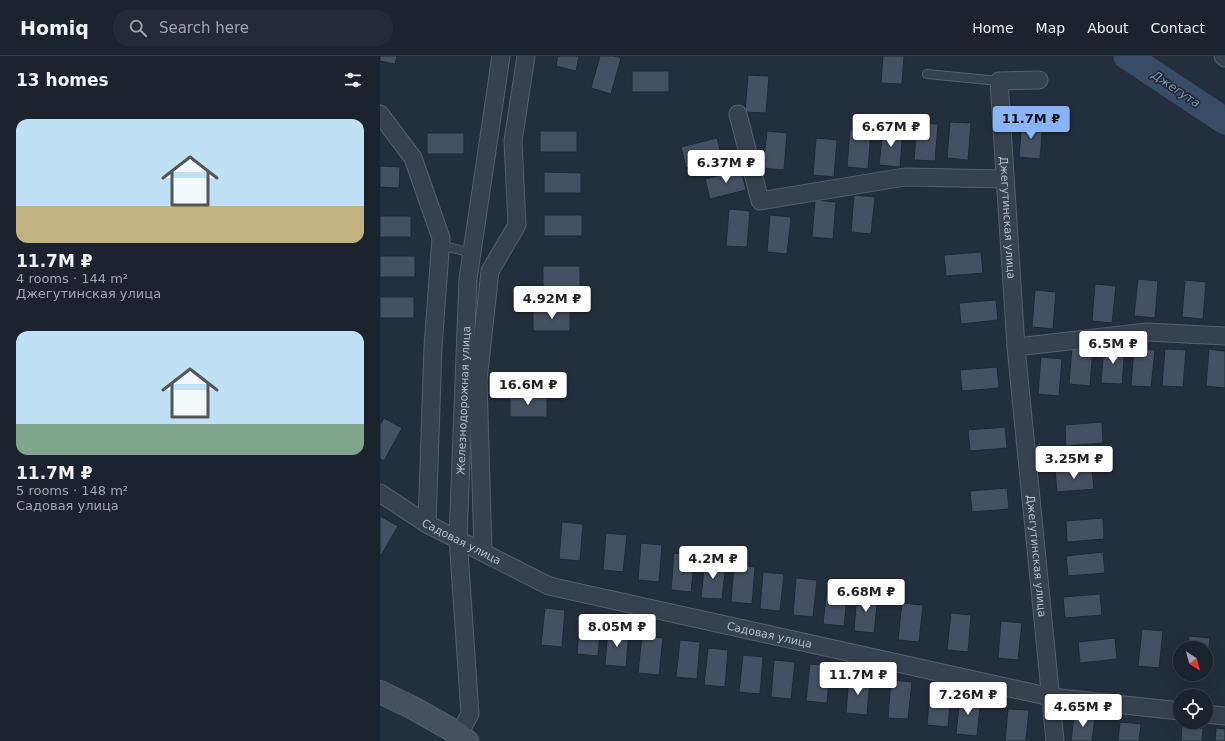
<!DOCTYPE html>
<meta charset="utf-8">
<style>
:root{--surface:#1b232e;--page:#242b36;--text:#f1f3f6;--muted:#a0a4aa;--line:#39404a;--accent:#8ab4f8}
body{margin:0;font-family:"DejaVu Sans",sans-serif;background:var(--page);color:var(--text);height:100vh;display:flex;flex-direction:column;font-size:15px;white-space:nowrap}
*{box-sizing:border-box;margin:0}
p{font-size:13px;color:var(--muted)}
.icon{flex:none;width:22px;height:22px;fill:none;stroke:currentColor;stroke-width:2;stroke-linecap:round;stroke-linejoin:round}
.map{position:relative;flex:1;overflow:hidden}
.drawer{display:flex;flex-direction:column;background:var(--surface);width:380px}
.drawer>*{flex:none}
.needle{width:26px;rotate:144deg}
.buttons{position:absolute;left:793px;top:585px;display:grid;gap:8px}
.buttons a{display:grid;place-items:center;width:40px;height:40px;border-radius:50%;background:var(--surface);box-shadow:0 4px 16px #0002,0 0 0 1px var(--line);font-size:20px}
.price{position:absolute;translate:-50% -34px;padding:0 9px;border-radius:4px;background:#fff;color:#222;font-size:13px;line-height:26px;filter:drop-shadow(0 1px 2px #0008)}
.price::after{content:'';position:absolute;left:50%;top:24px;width:12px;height:9px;margin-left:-6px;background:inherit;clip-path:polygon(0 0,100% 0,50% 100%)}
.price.selected{background:var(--accent);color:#111}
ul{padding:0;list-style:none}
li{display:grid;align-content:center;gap:8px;height:212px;padding:0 16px}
li span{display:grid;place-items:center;height:124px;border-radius:12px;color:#555}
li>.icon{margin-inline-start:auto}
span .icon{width:72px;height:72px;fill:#fffc;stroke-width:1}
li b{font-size:17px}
h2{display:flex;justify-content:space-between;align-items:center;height:48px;padding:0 16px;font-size:17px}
header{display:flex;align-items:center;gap:24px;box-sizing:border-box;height:56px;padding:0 20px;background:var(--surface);border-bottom:1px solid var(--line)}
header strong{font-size:19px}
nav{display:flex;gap:22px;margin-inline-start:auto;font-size:14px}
.search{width:280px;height:36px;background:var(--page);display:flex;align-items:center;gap:10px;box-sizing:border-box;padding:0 14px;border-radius:16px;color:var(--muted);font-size:15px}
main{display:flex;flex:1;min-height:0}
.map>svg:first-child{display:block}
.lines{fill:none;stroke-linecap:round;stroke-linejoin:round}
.river{stroke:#394c67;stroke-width:27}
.building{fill:#455162;stroke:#1f2835}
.service-casing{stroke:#565f6c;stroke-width:10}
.minor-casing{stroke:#565f6c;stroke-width:19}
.secondary-casing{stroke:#565f6c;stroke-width:24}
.service{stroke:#38414e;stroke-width:8}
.minor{stroke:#38414e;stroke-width:17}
.secondary{stroke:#465061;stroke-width:22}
.labels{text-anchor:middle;stroke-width:3;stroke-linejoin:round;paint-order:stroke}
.street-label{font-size:11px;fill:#b4bcc9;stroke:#1d2633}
.water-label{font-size:12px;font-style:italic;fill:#7c92b1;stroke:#1d2633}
</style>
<header>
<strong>Homiq</strong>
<div class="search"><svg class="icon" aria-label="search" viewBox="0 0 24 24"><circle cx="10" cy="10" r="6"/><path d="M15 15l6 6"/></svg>Search here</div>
<nav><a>Home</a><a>Map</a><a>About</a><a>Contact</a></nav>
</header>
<main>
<section class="drawer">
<h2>13 homes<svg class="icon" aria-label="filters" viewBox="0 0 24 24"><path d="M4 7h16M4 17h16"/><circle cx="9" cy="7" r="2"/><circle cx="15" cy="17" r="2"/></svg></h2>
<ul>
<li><span style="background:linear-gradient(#bfe0f5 70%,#c2b280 0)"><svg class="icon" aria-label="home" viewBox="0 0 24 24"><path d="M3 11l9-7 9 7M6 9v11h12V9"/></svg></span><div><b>11.7M ₽</b><p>4 rooms · 144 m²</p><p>Джегутинская улица</p></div></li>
<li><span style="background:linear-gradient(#bfe0f5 75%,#7fa58c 0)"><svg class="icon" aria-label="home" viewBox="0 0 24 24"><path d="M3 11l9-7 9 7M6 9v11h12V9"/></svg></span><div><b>11.7M ₽</b><p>5 rooms · 148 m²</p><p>Садовая улица</p></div></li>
</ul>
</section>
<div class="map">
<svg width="845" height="685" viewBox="0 0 845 685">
<rect width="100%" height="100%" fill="#242f3e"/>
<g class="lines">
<!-- river -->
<path class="river" d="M747 0 845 65"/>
</g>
<!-- building -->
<path class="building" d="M0 0H17L15 8 0 5Z
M178 0H199L196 15 176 10Z
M220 0H234L241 2 231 38 211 32Z
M503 0H524L522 28 501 27Z
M252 15H289V36H252Z
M368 19 389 20 386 57 365 56Z
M642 64 663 66 660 103 639 101Z
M570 66 591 67 588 104 567 102Z
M537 67 558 68 555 105 534 104Z
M503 72 523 74 520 111 499 109Z
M470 74 491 76 488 113 467 111Z
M160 75H197V96H160Z
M387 75 407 77 404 114 383 112Z
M47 77H84V98H47Z
M337 82 342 102 306 112 301 91Z
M436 82 457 84 454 121 433 119Z
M0 110 20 111 19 132 0 131Z
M361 114 366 134 330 143 325 123Z
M164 116 201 117V137H164Z
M474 139 495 141 491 178 471 176Z
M435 144 456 146 453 183 432 181Z
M349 153 370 155 367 191 346 190Z
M164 159H202V180H164Z
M390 159 411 161 407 198 387 196Z
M0 160H31V181H0Z
M601 196 603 217 566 220 564 199Z
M0 200H35V221H0Z
M163 210H200V231H163Z
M758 223 778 225 775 262 754 260Z
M805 224 826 226 823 263 802 261Z
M715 228 736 230 732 267 712 265Z
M655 234 676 236 673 273 652 271Z
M0 241H34V262H0Z
M616 244 618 264 581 268 579 247Z
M153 254H190V275H153Z
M724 290 745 291 742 328 721 327Z
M692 291 713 293 710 330 689 328Z
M754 292 775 294 771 331 751 330Z
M785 293 806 294 803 331 782 330Z
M829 293 845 295V332L826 330Z
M661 301 682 303 679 340 658 338Z
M617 311 619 332 582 335 580 314Z
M130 340H167V361H130Z
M4 362 22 372 4 405 0 403V369Z
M722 366 723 387 686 390 685 369Z
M625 371 627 392 590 395 588 374Z
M712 412 714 433 677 436 675 415Z
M627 432 629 453 592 456 590 435Z
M0 460 18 470 0 501Z
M723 462 724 483 687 486 686 465Z
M182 466 203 468 200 505 179 503Z
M226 477 247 479 243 516 223 514Z
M261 487 282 489 279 526 258 524Z
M723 496 725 517 688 520 686 500Z
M294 497 315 499 311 536 291 534Z
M325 504 346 507 342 543 321 542Z
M354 509 375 511 372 548 351 546Z
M383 516 404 518 400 555 380 553Z
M416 522 437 524 433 561 413 559Z
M447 531 468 533 464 570 443 568Z
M477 538 498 540 494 577 474 575Z
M720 538 722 559 685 562 683 541Z
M522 547 543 549 539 586 518 584Z
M165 552 185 554 182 591 161 589Z
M571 557 591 559 588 596 567 594Z
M200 561 221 563 218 600 197 598Z
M621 565 642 567 638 604 618 602Z
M228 572 249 574 246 611 225 609Z
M762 573 783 575 779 612 758 610Z
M262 580 283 582 279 619 258 617Z
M809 580 830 582 826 619 818 618H826V592H808Z
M735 582 737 603 700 607 698 586Z
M300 584 320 586 317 623 296 621Z
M328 592 348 594 345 631 324 629Z
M363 599 383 601 380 638 359 636Z
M394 604 415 606 411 643 391 641Z
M430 608 450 610 447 647 426 645Z
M469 620 490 622 487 659 466 657Z
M511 624 532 626 528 663 508 662Z
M550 632 571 634 568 671 547 669Z
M580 641 601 643 597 680 576 678Z
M628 653 649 654 646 685H625Z
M694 659 715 661 712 685H691Z
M740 666 761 668 759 685H738Z
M802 670 823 672 822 685H801Z
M836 672 845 673V685H835Z"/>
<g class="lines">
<!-- service casing -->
<g class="service-casing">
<path id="service" d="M547 18 619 25
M60 189 92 197"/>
</g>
<!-- minor casing -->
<g class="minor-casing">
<g id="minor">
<path d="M843 0 845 2"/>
<path id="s1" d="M659 24 619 25 636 291 767 276 845 280"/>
<path d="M0 58 33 102 61 182 53 291 47 468"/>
<path d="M358 58 380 145 525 121 625 123"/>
<path id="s2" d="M636 291 675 685"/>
<path id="s3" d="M0 437 47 468 169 530 671 641 800 655"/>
<path d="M103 496 98 324 110 215 137 169 133 85 146 0"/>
<path d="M826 658 845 660"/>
<path id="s4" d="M79 678 90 658 78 482 88 223 121 0"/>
</g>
</g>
<!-- secondary casing -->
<g class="secondary-casing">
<path id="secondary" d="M0 636 33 652 79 678 87 685"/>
</g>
<!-- service -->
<use href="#service" class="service"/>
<!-- minor -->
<use href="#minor" class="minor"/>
<!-- secondary -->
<use href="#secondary" class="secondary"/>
</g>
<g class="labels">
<!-- street labels -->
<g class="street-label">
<text dy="4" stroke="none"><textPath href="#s1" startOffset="177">Джегутинская улица</textPath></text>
<text dy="4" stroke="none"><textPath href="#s4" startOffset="337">Железнодорожная улица</textPath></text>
<text dy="4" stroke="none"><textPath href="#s3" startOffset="95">Садовая улица</textPath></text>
<text dy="4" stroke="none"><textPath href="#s2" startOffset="210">Джегутинская улица</textPath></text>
<text dy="4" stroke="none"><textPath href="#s3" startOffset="419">Садовая улица</textPath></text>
</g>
<!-- water labels -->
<g class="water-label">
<text transform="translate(796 33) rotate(34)" y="4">Джегута</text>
</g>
</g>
</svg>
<div class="buttons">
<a><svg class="needle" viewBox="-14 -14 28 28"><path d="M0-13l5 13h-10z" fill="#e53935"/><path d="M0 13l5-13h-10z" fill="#a0a4aa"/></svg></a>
<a><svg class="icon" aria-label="locate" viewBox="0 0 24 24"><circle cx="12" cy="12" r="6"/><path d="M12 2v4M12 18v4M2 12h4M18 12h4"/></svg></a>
</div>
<b class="price selected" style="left:651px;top:84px">11.7M ₽</b>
<b class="price" style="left:511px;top:92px">6.67M ₽</b>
<b class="price" style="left:346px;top:128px">6.37M ₽</b>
<b class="price" style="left:172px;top:264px">4.92M ₽</b>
<b class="price" style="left:733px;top:309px">6.5M ₽</b>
<b class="price" style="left:148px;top:350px">16.6M ₽</b>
<b class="price" style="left:694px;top:424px">3.25M ₽</b>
<b class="price" style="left:333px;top:524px">4.2M ₽</b>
<b class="price" style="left:486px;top:557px">6.68M ₽</b>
<b class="price" style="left:237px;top:592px">8.05M ₽</b>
<b class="price" style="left:478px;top:640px">11.7M ₽</b>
<b class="price" style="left:588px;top:660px">7.26M ₽</b>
<b class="price" style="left:703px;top:672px">4.65M ₽</b>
</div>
</main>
